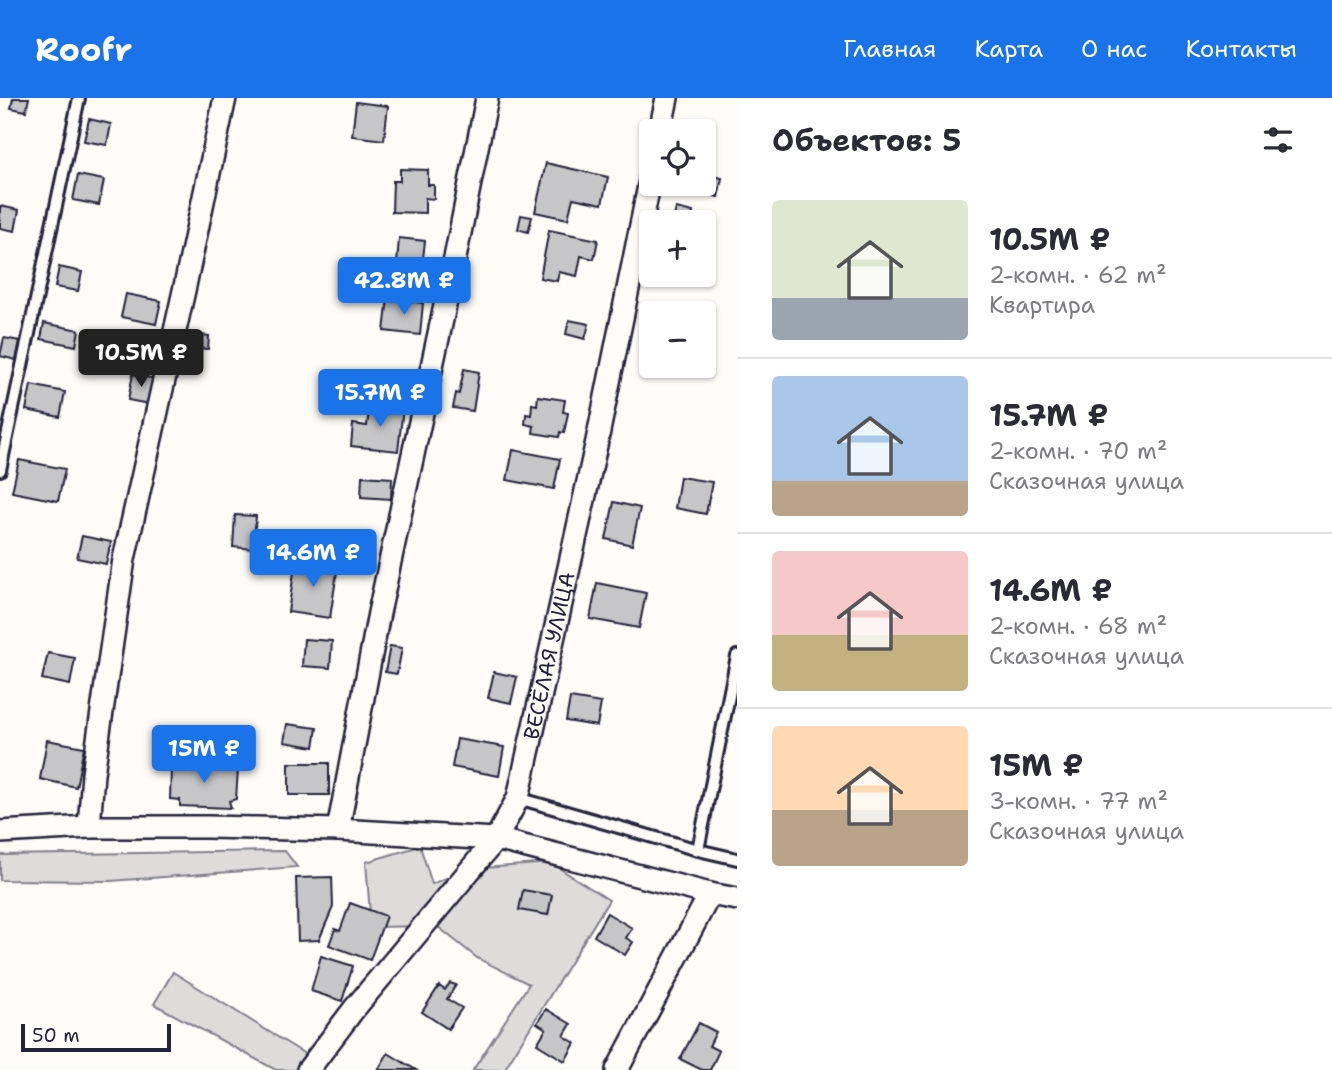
<!DOCTYPE html>
<html lang="ru">
<meta charset="utf-8">
<style>
:root{--surface:#fff;--page:#f2f2f3;--text:#2b2b33;--muted:#7c7c81;--line:#e1e1e2;--accent:#1a73e8}
body{margin:0;font-family:"Shantell Sans",sans-serif;background:var(--page);color:var(--text);height:100vh;display:flex;flex-direction:column;font-size:26px;white-space:nowrap}
*{box-sizing:border-box;margin:0}
p{font-size:23px;color:var(--muted)}
.icon{flex:none;width:38px;height:38px;fill:none;stroke:currentColor;stroke-width:2;stroke-linecap:round;stroke-linejoin:round}
.map{position:relative;flex:1;overflow:hidden}
.side{display:flex;flex-direction:column;background:var(--surface);width:595px}
.side>*{flex:none}
.controls{position:absolute;left:639px;top:21px;display:grid;gap:14px}
.controls a{display:grid;place-items:center;width:77px;height:77px;border-radius:7px;background:var(--surface);box-shadow:0 2px 5px #0004;font-size:35px}
.scale{position:absolute;left:21px;bottom:18px;width:150px;box-sizing:border-box;padding-left:7px;border:4px solid #22223b;border-top:0;font-size:19px;line-height:24px;white-space:nowrap;color:#22223b;-webkit-text-stroke:5px #fdfcf7;paint-order:stroke}
.price{position:absolute;translate:-50% -60px;padding:0 16px;border-radius:7px;background:var(--accent);color:#fff;font-size:23px;line-height:46px;filter:drop-shadow(0 2px 4px #0008)}
.price::after{content:'';position:absolute;left:50%;top:42px;width:21px;height:16px;margin-left:-10px;background:inherit;clip-path:polygon(0 0,100% 0,50% 100%)}
.price.selected{background:#222;color:#fff}
ul{padding:0;list-style:none}
li{display:flex;align-items:center;gap:21px;height:175px;padding:0 35px}
li+li{border-top:2px solid var(--line)}
li span{display:grid;place-items:center;flex:none;width:196px;height:140px;border-radius:7px;color:#555}
li>.icon{margin-inline-start:auto}
span .icon{width:84px;height:84px;fill:#fffc;stroke-width:1}
li b{font-size:30px}
h2{display:flex;justify-content:space-between;align-items:center;height:84px;padding:0 35px;font-size:30px}
header{display:flex;align-items:center;gap:42px;box-sizing:border-box;height:98px;padding:0 35px;background:var(--accent);color:#fff}
header strong{font-size:33px}
nav{display:flex;gap:38px;margin-inline-start:auto;font-size:24px}
main{display:flex;flex:1;min-height:0}
.map>svg:first-child{display:block}
.green{fill:#dddcdb;stroke:#807f8b;stroke-width:2}
.building{fill:#c6c6c8;stroke:#22223b;stroke-width:2}
.lines{fill:none;stroke-linecap:round;stroke-linejoin:round}
.lane-casing{stroke:#22223b;stroke-width:16}
.street-casing{stroke:#22223b;stroke-width:26}
.lane{stroke:#fdfcf7;stroke-width:10}
.street{stroke:#fdfcf7;stroke-width:21}
.labels{text-anchor:middle;stroke-width:7;stroke-linejoin:round;paint-order:stroke}
.street-label{font-size:21px;fill:#22223b;stroke:#fdfcf7}
</style>
<header>
<strong>Roofr</strong>
<nav><a>Главная</a><a>Карта</a><a>О нас</a><a>Контакты</a></nav>
</header>
<main>
<div class="map">
<svg width="737" height="972" viewBox="0 0 737 972">
<rect width="100%" height="100%" fill="#fdfcf7"/>
<filter id="ink" filterUnits="userSpaceOnUse"><feTurbulence type="fractalNoise" baseFrequency=".0143" numOctaves="2"/><feDisplacementMap in="SourceGraphic" scale="14" xChannelSelector="R" yChannelSelector="G"/><feConvolveMatrix kernelMatrix="1 2 1 2 8 2 1 2 1" color-interpolation-filters="sRGB"/></filter>
<g filter="url(#ink)">
<!-- green -->
<path class="green" d="M420 748 432 786 468 771 551 765 609 802 504 972H473L529 886 477 860 437 828 371 829 366 764Z
M285 753 297 769 110 783 0 782V757Z
M173 874 308 958 307 972H276L154 906Z"/>
<!-- building -->
<path class="building" d="M13 0H29L26 13 11 10Z
M356 4 388 8 384 42 352 38Z
M89 21 111 26 107 47 84 43Z
M546 65 608 79 602 106 573 100 568 121 535 114Z
M400 71 428 72V87H434V101L425 100V115L392 114 393 83H400Z
M704 76 722 80 718 99 698 94 700 86H704Z
M78 77 104 82 99 107 73 102Z
M0 108 19 112 15 133 0 130Z
M676 110 693 114 691 124H673Z
M521 117 532 119 528 134 518 131Z
M549 132 598 142 594 161 581 158 577 178 559 174 557 183 540 180Z
M399 140 425 143 422 169 397 166Z
M59 169 82 174 78 193 55 189Z
M126 196 161 203 156 226 121 219Z
M388 200 423 205 420 237 384 233Z
M569 222 589 226 585 241 566 236Z
M44 225 79 232 76 248 41 241Z
M191 236 209 238 208 251 190 250Z
M4 240 20 243 16 262 0 258Z
M464 271 479 274 473 313 453 310 456 295 459 296Z
M133 276 155 281 149 306 128 302Z
M31 287 65 294 60 319 26 312Z
M538 298 565 302 563 314 568 315 564 335 560 334 559 339 533 335 534 328 525 326 526 316 531 317 532 306 537 307Z
M370 306 403 310 398 353 351 348 353 326 367 328Z
M513 352 560 361 554 391 507 382Z
M19 362 65 371 58 403 12 394Z
M362 378 392 380 391 401 361 399Z
M680 379 712 384 706 416 675 410Z
M614 404 640 410 632 447 606 441Z
M235 417 256 418 253 451 233 449Z
M82 438 111 444 106 466 77 460Z
M296 461 338 467 330 520 288 514Z
M597 485 646 495 639 530 590 521Z
M304 541 332 543 330 570 302 568Z
M390 548 402 550 397 576 385 574Z
M48 555 75 560 70 587 42 581Z
M494 574 517 579 511 605 488 600Z
M570 600 601 605 597 628 566 623Z
M287 626 317 630 314 649 284 644Z
M457 641 504 649 499 678 452 669Z
M47 642 84 649 76 689 40 681Z
M186 663 224 664V670L238 671 236 701 229 703 231 710 180 708V702L170 701 171 671H186Z
M289 665H329V697H289Z
M332 779 333 809 319 842 298 843 296 780Z
M523 792 552 797 548 817 519 812Z
M350 805 386 818 370 862 329 847 335 831 340 833Z
M607 815 632 830 626 840 633 844 625 857 594 838Z
M321 858 353 868 342 903 311 893Z
M450 885 456 887 447 901 462 910 448 931 422 914 439 888 445 892Z
M546 911 571 926 564 938 575 945 565 963 537 946 546 931 537 925Z
M699 925 716 934 709 948 719 953 710 972H702L680 961Z
M388 955 416 972H378Z"/>
<g class="lines">
<!-- lane casing -->
<g class="lane-casing">
<path id="lane" d="M0 372 79 0
M518 700 698 752 737 761
M698 752 737 558"/>
</g>
<!-- street casing -->
<g class="street-casing">
<g id="street">
<path d="M660 33 667 0"/>
<path d="M89 729 93 676 124 461 185 188 225 0"/>
<path d="M338 732 379 515 452 175 487 0"/>
<path d="M0 734 89 729H208L338 732 496 741 710 796 737 801"/>
<path id="s1" d="M308 972 354 911 496 741 518 700 597 343 651 78"/>
<path d="M617 972 710 796"/>
</g>
</g>
<!-- lane -->
<use href="#lane" class="lane"/>
<!-- street -->
<use href="#street" class="street"/>
</g>
</g>
<g class="labels">
<!-- street labels -->
<g class="street-label">
<text dy="7" stroke="none"><textPath href="#s1" startOffset="490">ВЕСЁЛАЯ УЛИЦА</textPath></text>
</g>
</g>
</svg>
<div class="controls">
<a><svg class="icon" aria-label="locate" viewBox="0 0 24 24"><circle cx="12" cy="12" r="6"/><path d="M12 2v4M12 18v4M2 12h4M18 12h4"/></svg></a>
<a>+</a>
<a>−</a>
</div>
<div class="scale">50 m</div>
<b class="price" style="left:404px;top:219px">42.8M ₽</b>
<b class="price selected" style="left:141px;top:291px">10.5M ₽</b>
<b class="price" style="left:380px;top:331px">15.7M ₽</b>
<b class="price" style="left:313px;top:491px">14.6M ₽</b>
<b class="price" style="left:204px;top:687px">15M ₽</b>
</div>
<section class="side">
<h2>Объектов: 5<svg class="icon" aria-label="filters" viewBox="0 0 24 24"><path d="M4 7h16M4 17h16"/><circle cx="9" cy="7" r="2"/><circle cx="15" cy="17" r="2"/></svg></h2>
<ul>
<li><span style="background:linear-gradient(#dfe7d0 70%,#9aa5b1 0)"><svg class="icon" aria-label="home" viewBox="0 0 24 24"><path d="M3 11l9-7 9 7M6 9v11h12V9"/></svg></span><div><b>10.5M ₽</b><p>2-комн. · 62 m²</p><p>Квартира</p></div></li>
<li><span style="background:linear-gradient(#a9c7e8 75%,#b9a48a 0)"><svg class="icon" aria-label="home" viewBox="0 0 24 24"><path d="M3 11l9-7 9 7M6 9v11h12V9"/></svg></span><div><b>15.7M ₽</b><p>2-комн. · 70 m²</p><p>Сказочная улица</p></div></li>
<li><span style="background:linear-gradient(#f6c9c9 60%,#c2b280 0)"><svg class="icon" aria-label="home" viewBox="0 0 24 24"><path d="M3 11l9-7 9 7M6 9v11h12V9"/></svg></span><div><b>14.6M ₽</b><p>2-комн. · 68 m²</p><p>Сказочная улица</p></div></li>
<li><span style="background:linear-gradient(#ffd9b3 60%,#b9a48a 0)"><svg class="icon" aria-label="home" viewBox="0 0 24 24"><path d="M3 11l9-7 9 7M6 9v11h12V9"/></svg></span><div><b>15M ₽</b><p>3-комн. · 77 m²</p><p>Сказочная улица</p></div></li>
</ul>
</section>
</main>
